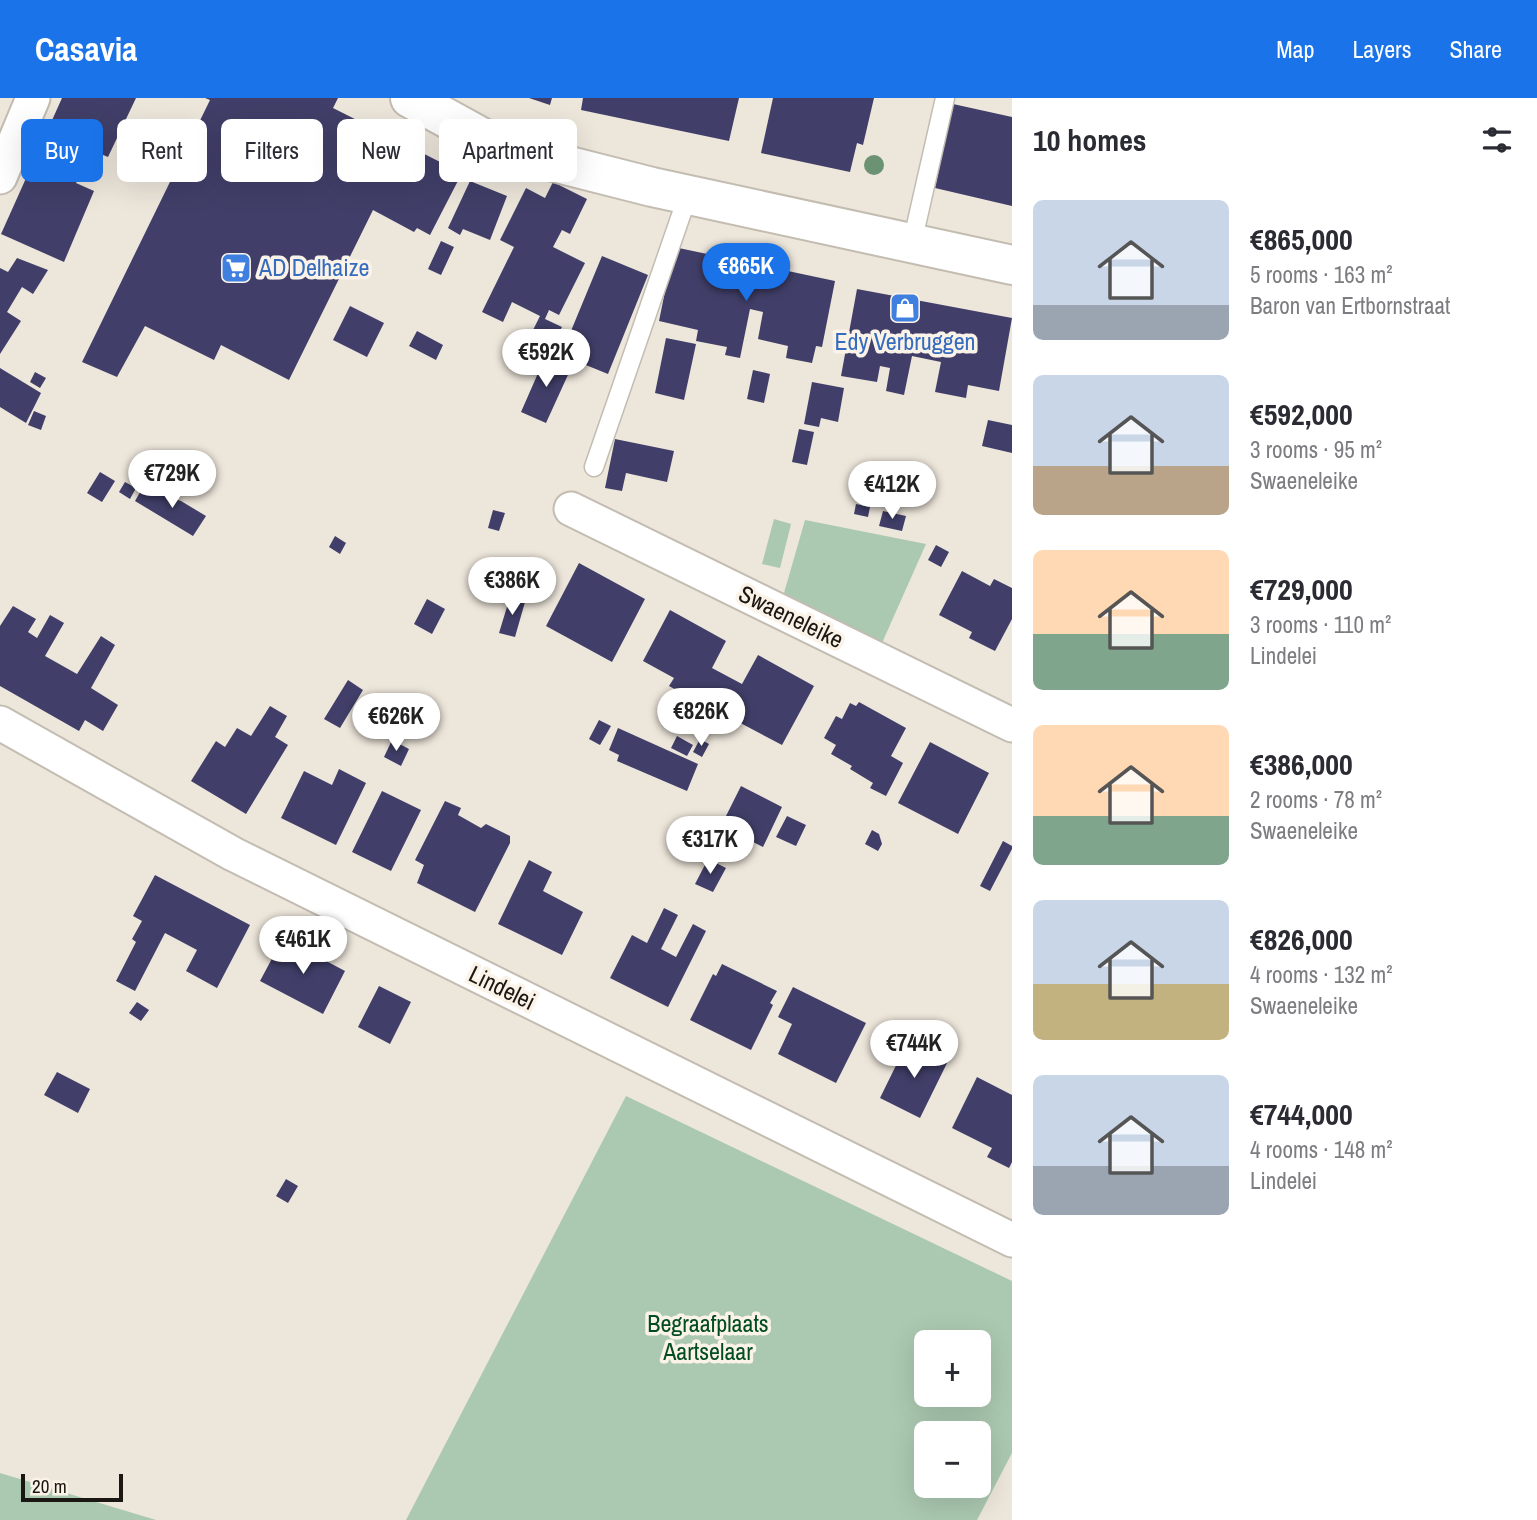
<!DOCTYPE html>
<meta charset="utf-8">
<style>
:root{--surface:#fff;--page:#f2f2f3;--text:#2b2b33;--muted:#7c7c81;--accent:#1a73e8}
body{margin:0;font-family:"Archivo Narrow",sans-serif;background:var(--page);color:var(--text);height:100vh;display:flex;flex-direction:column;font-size:26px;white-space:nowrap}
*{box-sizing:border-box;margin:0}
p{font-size:23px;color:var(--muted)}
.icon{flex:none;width:38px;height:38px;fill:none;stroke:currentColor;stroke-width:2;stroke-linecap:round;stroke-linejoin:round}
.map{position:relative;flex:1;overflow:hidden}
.sheet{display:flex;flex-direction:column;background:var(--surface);width:525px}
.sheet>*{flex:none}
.banner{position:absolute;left:21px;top:21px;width:665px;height:63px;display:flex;gap:14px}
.controls{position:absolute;left:914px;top:1232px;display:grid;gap:14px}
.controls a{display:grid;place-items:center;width:77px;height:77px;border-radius:10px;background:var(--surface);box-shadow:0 7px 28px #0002;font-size:35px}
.scale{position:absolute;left:21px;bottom:18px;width:102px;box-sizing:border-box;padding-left:7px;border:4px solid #1b1814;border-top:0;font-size:19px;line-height:24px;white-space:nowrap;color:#1b1814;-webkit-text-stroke:5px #fbf3e8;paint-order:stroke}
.price{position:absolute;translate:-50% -60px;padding:0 16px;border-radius:24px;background:#fff;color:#222;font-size:23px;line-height:46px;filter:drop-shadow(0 2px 4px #0008)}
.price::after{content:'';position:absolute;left:50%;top:42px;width:21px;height:16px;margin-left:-10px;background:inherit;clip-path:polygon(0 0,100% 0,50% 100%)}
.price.active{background:var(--accent);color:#fff}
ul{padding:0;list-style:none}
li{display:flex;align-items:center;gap:21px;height:175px;padding:0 21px}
li span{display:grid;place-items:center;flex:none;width:196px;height:140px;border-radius:10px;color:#555}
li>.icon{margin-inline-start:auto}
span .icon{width:84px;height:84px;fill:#fffc;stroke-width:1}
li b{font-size:30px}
h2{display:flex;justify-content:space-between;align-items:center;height:84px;padding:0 21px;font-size:30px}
.tag{padding:0 24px;border-radius:10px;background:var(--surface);box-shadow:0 7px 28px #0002;font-size:24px;line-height:63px}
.tag.active{background:var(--accent);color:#fff}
header{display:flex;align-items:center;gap:42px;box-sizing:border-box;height:98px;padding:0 35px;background:var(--accent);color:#fff}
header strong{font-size:33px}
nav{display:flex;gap:38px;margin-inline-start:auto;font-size:24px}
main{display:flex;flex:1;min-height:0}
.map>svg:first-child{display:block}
.green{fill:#abc8b0;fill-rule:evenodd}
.building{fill:#413f69}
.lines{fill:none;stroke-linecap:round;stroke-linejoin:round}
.service-casing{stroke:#c3bcb1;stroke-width:21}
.minor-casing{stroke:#c3bcb1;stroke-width:37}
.tertiary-casing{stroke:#c3bcb1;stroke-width:42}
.service{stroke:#fff;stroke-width:18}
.minor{stroke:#fff;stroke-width:33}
.tertiary{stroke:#fff;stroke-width:38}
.tree{fill:#6c9274}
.labels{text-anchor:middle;stroke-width:7;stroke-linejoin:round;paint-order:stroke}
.shop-label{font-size:24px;fill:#366cbe;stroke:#fbf3e8;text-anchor:start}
.street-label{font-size:24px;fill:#1b1814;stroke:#fbf3e8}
.park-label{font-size:24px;fill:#024d20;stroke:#fbf3e8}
</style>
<header>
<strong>Casavia</strong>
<nav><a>Map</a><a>Layers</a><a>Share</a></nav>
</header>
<main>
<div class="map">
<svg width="1012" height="1422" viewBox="0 0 1012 1422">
<rect width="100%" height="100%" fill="#ede6db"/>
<!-- green -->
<path class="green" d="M774 421 791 426 780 470 762 466Z
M805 422 926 446 882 545 784 495Z
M626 998 1012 1183V1355L977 1422H406ZM978 1244V1297H926V1244ZM978 1335V1388H926V1335Z
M0 1375 156 1422H0Z"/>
<!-- building -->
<path class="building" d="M62 0H136L108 59 91 52 76 85 94 93 64 164 1 136Z
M205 0H338L333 10 462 75 430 137 417 130 414 134 373 112 289 282 221 247 214 262 145 228 117 279 82 264 210 2Z
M529 0H552L550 7Z
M583 0H739L729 43 581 12Z
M773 0H874L863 47 857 45 850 74 761 55Z
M953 6 1012 19V108L935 90Z
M470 83 507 98 490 142 463 131 460 137 448 130Z
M553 84 587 101 570 136 562 132 553 149 585 165 559 217 549 212 545 221 562 229 546 257 526 246 540 218 512 204 503 224 482 214 514 149 500 142 526 90 545 100Z
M441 143 454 149 441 177 428 171Z
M674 149 835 183 822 249 816 248 812 265 786 260 788 248 758 241 763 214 750 211 740 260 725 257 727 249 696 243 698 232 659 223Z
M602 158 648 177 608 276 561 257Z
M17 160 48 172 33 196 22 189 7 214 21 223 0 256V170L8 174Z
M857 191 1012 220 999 293 968 287 966 300 935 294 941 264 912 258 904 297 886 293 890 270 880 268 877 284 841 278Z
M350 208 384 225 367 259 333 242Z
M417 233 443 247 436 262 409 248Z
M666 240 696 246 684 302 655 295Z
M546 257 572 268 546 325 521 314Z
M0 270 41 295 26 325 0 309Z
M753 272 770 276 764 305 747 301Z
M35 274 46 280 40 290 30 284Z
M812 284 844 290 838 324 821 320 819 329 804 326Z
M34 313 46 318 41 332 28 327Z
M988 322 1012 327V355L982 348Z
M799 331 814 334 807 367 792 364Z
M615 341 674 353 667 384 626 375 622 393 605 390Z
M100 374 115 383 102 404 87 395Z
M125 384 136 390 130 401 119 394Z
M143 389 181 403 206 418 193 438 135 403Z
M856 406 870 409 868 419 854 416Z
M493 412 505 415 499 433 488 430Z
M883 413 906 418 902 433 879 428Z
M335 438 346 445 340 456 329 449Z
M936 447 949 454 941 469 928 462Z
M579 465 645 501 612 564 546 528Z
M962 473 990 488 994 481 1012 490V521L995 553 969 540 972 534 939 517Z
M510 499 525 504 515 539 499 535Z
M427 501 445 511 432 536 414 526Z
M13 508 36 521 28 534 37 540 50 517 64 525 45 558 77 576 101 538 115 547 91 590 118 607 103 633 85 622 79 633 0 588V528Z
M670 512 726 543 712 570 742 586 758 557 814 588 782 647 731 620 723 633 704 623 711 611 669 588 674 580 643 563Z
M348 582 363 592 340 630 324 621Z
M859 604 906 630 891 658 903 665 886 698 870 690 873 685 850 671 852 668 831 656 836 647 824 640 836 618 842 621 850 605 856 608Z
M270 608 287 618 275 639 288 647 246 716 191 683 216 643 225 649 237 630 251 638Z
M599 622 611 628 600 647 589 641Z
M618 630 698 666 687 693 617 663 619 657 609 652Z
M677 638 693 647 687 658 671 650Z
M700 641 709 646 702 659 693 654Z
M392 642 409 651 401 668 384 659Z
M930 644 989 675 958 736 898 705Z
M339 671 366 685 336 747 281 720 304 673 332 687Z
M741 688 782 709 763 749 721 728Z
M382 693 421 712 391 773 352 754Z
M445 703 461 710 458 717 481 730 486 726 510 738V745L475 814 417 785 424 767 415 762Z
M787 718 806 727 796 748 776 739Z
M872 732 879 736 882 746 878 753 865 746Z
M1003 743 1012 748V751L990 793 980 788Z
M708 761 726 770 713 794 695 786Z
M529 762 552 774 543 793 583 814 562 857 498 826Z
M155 777 250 827 217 890 186 873 197 852 165 835 135 893 116 883 136 844 132 841 142 823 133 818Z
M664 810 678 817 661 851 676 859 693 826 706 833 668 909 610 880 632 837 647 845Z
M283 840 345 873 323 916 260 883Z
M722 866 777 893 770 905 773 907 751 952 690 922 713 876 716 878Z
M379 888 411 904 390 946 358 929Z
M793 889 866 925 836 985 778 956 792 926 778 919Z
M137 904 149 912 141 923 129 915Z
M908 943 948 963 920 1020 880 1000Z
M57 974 90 991 78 1015 44 997Z
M977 979 1012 997V1064L1009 1070 987 1059 992 1050 952 1030Z
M286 1081 298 1088 288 1105 276 1098Z"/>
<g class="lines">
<!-- service casing -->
<g class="service-casing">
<path id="service" d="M912 145 945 0
M594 369 688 97"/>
</g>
<!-- minor casing -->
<g class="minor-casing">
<path id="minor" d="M0 79 33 0
M571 411 1012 627
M0 625 233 756 1012 1142"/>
</g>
<!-- tertiary casing -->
<g class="tertiary-casing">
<path id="tertiary" d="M410 0 503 51 652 89 1012 167"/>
</g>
<!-- service -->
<use href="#service" class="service"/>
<!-- minor -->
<use href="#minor" class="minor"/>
<!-- tertiary -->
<use href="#tertiary" class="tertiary"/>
</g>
<!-- trees -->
<circle class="tree" cx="874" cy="67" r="10"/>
<!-- icons -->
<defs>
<g id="supermarket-square" transform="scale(1.575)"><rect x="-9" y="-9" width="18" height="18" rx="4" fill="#3f7fe0" stroke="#fbf3e8"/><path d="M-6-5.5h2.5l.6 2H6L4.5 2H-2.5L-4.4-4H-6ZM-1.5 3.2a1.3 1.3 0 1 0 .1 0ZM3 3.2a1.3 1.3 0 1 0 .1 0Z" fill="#fff"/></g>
<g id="shop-square" transform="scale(1.575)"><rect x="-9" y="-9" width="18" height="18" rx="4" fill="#3f7fe0" stroke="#fbf3e8"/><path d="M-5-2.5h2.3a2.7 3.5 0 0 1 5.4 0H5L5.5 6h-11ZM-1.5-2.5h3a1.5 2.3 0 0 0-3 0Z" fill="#fff"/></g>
</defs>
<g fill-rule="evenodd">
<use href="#supermarket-square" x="236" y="170"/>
<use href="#shop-square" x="905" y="210"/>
</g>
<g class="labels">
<!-- shop labels -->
<g class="shop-label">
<text x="259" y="178">AD Delhaize</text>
<text x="905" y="252" text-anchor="middle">Edy Verbruggen</text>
</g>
<!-- street labels -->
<g class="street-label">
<text transform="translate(791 519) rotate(26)" y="8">Swaeneleike</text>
<text transform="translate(502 890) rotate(26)" y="8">Lindelei</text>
</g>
<!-- park labels -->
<g class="park-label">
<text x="708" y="1234">Begraafplaats<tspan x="708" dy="28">Aartselaar</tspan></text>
</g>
</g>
</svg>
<div class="controls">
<a>+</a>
<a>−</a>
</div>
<div class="scale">20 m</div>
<b class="price active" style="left:746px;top:205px">€865K</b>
<b class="price" style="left:546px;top:291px">€592K</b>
<b class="price" style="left:172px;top:412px">€729K</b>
<b class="price" style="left:892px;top:423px">€412K</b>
<b class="price" style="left:512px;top:519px">€386K</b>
<b class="price" style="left:701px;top:650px">€826K</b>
<b class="price" style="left:396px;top:655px">€626K</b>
<b class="price" style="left:710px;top:778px">€317K</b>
<b class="price" style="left:303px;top:878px">€461K</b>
<b class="price" style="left:914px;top:982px">€744K</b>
<div class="banner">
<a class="tag active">Buy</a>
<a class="tag">Rent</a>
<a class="tag">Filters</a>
<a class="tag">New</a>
<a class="tag">Apartment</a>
</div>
</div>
<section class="sheet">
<h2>10 homes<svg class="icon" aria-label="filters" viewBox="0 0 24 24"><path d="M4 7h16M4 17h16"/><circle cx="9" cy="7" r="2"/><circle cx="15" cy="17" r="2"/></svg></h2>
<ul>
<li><span style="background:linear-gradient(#c9d6e8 75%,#9aa5b1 0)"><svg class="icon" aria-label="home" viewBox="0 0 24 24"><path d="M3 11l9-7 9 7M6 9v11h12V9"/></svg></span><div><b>€865,000</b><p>5 rooms · 163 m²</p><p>Baron van Ertbornstraat</p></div></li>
<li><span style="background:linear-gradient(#c9d6e8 65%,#b9a48a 0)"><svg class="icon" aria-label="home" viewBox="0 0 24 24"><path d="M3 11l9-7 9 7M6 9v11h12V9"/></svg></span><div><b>€592,000</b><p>3 rooms · 95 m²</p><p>Swaeneleike</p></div></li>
<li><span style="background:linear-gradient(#ffd9b3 60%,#7fa58c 0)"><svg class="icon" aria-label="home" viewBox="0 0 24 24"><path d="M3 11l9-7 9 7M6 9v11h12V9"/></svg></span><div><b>€729,000</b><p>3 rooms · 110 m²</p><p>Lindelei</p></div></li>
<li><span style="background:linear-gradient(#ffd9b3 65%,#7fa58c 0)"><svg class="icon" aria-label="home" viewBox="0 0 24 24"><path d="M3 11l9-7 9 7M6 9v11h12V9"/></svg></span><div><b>€386,000</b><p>2 rooms · 78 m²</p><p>Swaeneleike</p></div></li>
<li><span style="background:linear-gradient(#c9d6e8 60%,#c2b280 0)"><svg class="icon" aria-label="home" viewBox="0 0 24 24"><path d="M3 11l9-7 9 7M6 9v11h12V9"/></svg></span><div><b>€826,000</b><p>4 rooms · 132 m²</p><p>Swaeneleike</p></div></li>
<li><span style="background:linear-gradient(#c9d6e8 65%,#9aa5b1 0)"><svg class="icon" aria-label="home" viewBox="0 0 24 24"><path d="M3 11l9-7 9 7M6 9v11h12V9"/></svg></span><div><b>€744,000</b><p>4 rooms · 148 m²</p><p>Lindelei</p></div></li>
</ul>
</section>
</main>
